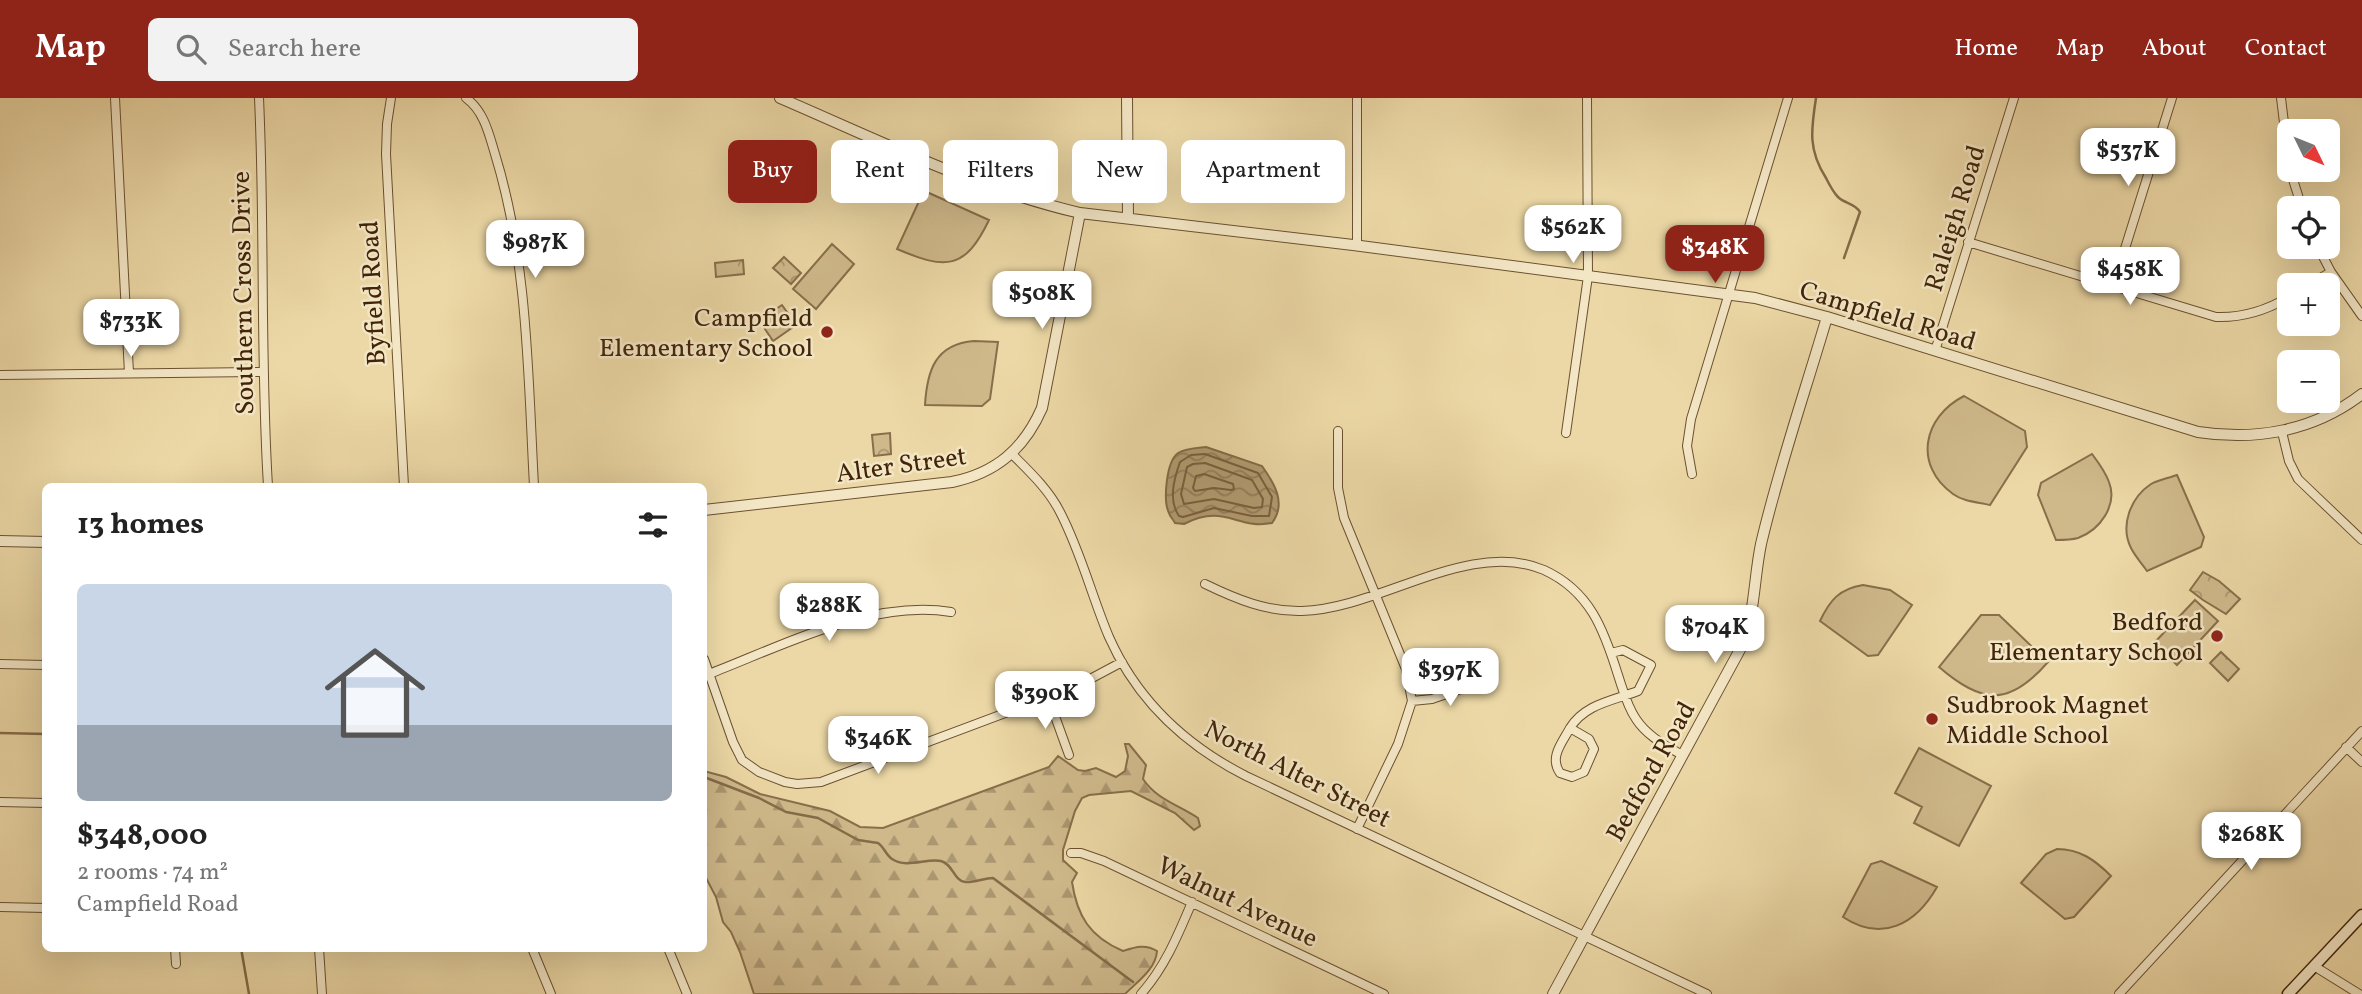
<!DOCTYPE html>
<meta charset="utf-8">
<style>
:root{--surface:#fff;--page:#f2f2f2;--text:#222;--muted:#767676;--line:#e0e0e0;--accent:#8f2418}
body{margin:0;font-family:Vollkorn,serif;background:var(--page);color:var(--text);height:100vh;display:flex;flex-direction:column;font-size:26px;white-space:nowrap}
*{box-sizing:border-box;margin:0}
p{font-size:23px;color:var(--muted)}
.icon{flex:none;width:38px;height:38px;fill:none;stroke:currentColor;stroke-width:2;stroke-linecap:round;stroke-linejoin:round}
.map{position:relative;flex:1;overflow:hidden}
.drawer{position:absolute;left:42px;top:385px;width:665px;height:469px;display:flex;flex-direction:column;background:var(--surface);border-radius:10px;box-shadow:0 7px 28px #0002}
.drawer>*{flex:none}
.guide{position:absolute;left:728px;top:42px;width:665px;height:63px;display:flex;gap:14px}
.needle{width:46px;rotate:133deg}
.fabs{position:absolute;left:2277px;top:21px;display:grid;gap:14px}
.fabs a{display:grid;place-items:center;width:63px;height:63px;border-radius:10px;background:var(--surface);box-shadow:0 7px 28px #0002;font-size:35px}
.price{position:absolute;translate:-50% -60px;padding:0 16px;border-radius:14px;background:#fff;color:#222;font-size:23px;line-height:46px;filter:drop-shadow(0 2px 4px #0008)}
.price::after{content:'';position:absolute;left:50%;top:42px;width:21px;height:16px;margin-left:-10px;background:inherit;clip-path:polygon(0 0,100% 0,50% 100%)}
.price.selected{background:var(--accent);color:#fff}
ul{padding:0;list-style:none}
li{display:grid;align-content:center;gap:14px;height:371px;padding:0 35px}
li+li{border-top:2px solid var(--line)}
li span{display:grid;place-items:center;height:217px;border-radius:10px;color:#555}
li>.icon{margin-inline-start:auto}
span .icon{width:126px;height:126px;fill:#fffc;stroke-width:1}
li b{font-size:30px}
h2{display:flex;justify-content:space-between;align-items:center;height:84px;padding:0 35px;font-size:30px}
.pill{padding:0 24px;border-radius:10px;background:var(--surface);box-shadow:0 7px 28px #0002;font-size:24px;line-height:63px}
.pill.selected{background:var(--accent);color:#fff}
header{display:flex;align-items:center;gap:42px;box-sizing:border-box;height:98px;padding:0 35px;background:var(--accent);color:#fff}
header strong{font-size:33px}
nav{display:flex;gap:38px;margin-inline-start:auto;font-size:24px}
.search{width:490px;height:63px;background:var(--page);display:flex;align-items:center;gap:18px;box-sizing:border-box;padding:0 24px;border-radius:10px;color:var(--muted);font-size:26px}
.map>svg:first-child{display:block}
.forest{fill:url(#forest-firs);stroke:#886e4a;stroke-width:2}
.park{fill:url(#park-crowns);stroke:#886e4a;stroke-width:2}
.pitch{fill:#cfb98b;stroke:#886e4a;stroke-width:2}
.water{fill:url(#water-waves);stroke:#856b47;stroke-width:2}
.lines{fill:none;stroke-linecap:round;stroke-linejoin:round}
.shore{stroke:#7a603d;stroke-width:2}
.stream{stroke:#856b47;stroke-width:2.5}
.minor-casing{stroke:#6c5130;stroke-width:10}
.tertiary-casing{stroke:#6c5130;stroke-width:12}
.secondary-casing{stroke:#412409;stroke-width:13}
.minor{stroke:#f3e6c5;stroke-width:8}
.tertiary{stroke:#f3e6c5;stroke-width:10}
.secondary{stroke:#f3e6c5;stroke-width:10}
.poi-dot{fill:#8f2418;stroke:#f3e6c5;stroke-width:2.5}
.labels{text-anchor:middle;stroke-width:5;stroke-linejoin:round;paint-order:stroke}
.street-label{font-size:26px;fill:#412409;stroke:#f3e6c5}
.poi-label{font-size:26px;fill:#412409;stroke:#f3e6c5;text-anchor:end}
</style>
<header>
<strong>Map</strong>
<div class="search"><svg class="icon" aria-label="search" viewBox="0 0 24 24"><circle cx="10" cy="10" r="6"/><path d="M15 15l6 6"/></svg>Search here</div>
<nav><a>Home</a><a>Map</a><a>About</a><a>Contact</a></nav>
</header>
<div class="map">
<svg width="2362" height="896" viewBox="0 0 2362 896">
<defs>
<pattern id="forest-firs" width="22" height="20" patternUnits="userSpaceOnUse" patternTransform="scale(1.75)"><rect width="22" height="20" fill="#cfb98b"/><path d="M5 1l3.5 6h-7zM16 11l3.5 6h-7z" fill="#aa9670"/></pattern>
<pattern id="park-crowns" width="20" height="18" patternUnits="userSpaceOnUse" patternTransform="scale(1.75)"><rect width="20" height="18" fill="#cfb98b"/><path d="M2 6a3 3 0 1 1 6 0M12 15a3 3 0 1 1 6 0" fill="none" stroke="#aa9670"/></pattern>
<pattern id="water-waves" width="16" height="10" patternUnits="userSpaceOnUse" patternTransform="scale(1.75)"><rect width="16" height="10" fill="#b29b71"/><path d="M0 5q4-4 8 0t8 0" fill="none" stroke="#927e5b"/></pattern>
</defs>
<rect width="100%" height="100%" fill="#ecd8a6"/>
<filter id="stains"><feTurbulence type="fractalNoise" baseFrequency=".00286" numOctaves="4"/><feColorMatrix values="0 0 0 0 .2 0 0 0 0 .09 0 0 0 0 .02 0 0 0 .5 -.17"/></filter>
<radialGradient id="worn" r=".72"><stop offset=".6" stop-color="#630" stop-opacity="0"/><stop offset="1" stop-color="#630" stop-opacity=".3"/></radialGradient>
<!-- forest -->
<path class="forest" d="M1125 646H1129L1146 667 1143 681C1157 702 1179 707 1198 720L1200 728 1194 732 1175 715 1131 693 1089 697 1082 700 1075 713 1063 752V762L1077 775 1072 784C1077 818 1090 839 1123 853 1136 849 1145 846 1157 853 1156 871 1137 884 1125 896H754L740 854 731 834 723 824 716 799 704 776V673L726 679 760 696 830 713 860 729 883 730 1049 669 1058 658 1078 672 1085 673 1096 670 1116 679 1125 673 1128 658Z"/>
<!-- park -->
<path class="park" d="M784 159 801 175 791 186 773 170Z
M743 162 744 176 716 179 715 165Z
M782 207 796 227 773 243 759 222Z
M890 335 891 356 874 358 872 337Z
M2203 474 2219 483 2240 501 2226 516 2203 502 2190 492Z
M2221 554 2239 571 2228 583 2210 565Z"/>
<!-- pitch -->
<path class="pitch" d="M929 95 989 122C965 172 946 172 897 151L920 101Z
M832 146 854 166 816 211 793 191Z
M974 243 998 244 990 301 982 308 925 307C927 273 935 246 974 243Z
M1964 298 2025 333 2027 349 1990 407C1978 404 1964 404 1953 396 1913 367 1923 319 1964 298Z
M2092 356C2098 364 2105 373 2109 384 2118 407 2100 432 2078 440 2071 442 2063 442 2056 442L2038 397 2041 385Z
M2177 377 2204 439 2201 449 2147 473C2142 466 2135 458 2131 450 2120 428 2130 400 2151 386 2158 382 2169 380 2177 377Z
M1863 487 1890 492 1912 507 1878 557 1868 558 1820 523C1830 502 1839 491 1863 487Z
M2195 502 2218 523 2177 567 2154 545Z
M1981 517H1999L2048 564C2009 609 1982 606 1939 569Z
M1919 650 1991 688 1959 748 1914 725 1922 709 1895 695Z
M2057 751C2080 751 2095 762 2111 778L2074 819 2065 821 2021 785 2046 756Z
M1881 763 1937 789C1916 826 1882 845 1843 819L1871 766Z"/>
<!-- water -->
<path class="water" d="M1206 349 1262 368C1274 385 1287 405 1272 425 1237 432 1225 405 1184 426L1175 425C1173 421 1170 419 1169 415 1163 403 1166 364 1178 355 1186 350 1196 350 1206 349Z"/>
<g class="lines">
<!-- shore -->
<path class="shore" d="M1205 356 1258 375 1272 399 1269 418H1252L1214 410 1183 419 1179 418C1168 402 1174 381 1180 364L1191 357Z
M1205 365 1252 382 1263 401 1262 409 1254 410 1214 401 1184 406 1181 396 1187 369 1193 366Z
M1204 376 1233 386 1234 391 1231 392 1214 390 1195 393 1193 390 1196 378Z"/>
<!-- stream -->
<path class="stream" d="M1816 0C1811 32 1808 52 1826 80 1829 86 1833 94 1838 99 1845 106 1855 105 1860 114L1844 160
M0 635 46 636
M704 679 759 700 786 714 818 720 858 742 878 745C884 749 886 757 892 761 907 771 926 760 941 763 953 766 954 783 965 784 974 785 984 780 993 780L1133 884
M241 850 249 896"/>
<!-- minor casing -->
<g class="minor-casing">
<path id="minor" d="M115 0 129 275
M259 0C265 129 260 259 268 388
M391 0 387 26 386 56 404 388
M466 0C484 13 489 36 495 56 528 163 528 277 534 388
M1357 0V147
M2281 0 2289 66
M2290 72 2302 110
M1968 144 2216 219C2242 220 2267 212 2289 199
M2318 149 2331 174 2362 218
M2308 187 2331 174
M2113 189 2172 0
M1935 253 2014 0
M0 277 263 274
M1338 333V390L1344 420 1406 571 1412 603 1398 646 1357 731
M2282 334 2289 363 2298 381 2362 442
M1566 335 1588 178 1587 0
M1013 357C1030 374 1049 392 1060 414 1081 454 1092 499 1109 539 1137 602 1185 647 1246 678L1707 896
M1692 376 1687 348 1691 321 1788 0
M1205 486C1236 501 1267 514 1302 513 1380 511 1469 440 1544 472 1590 493 1604 532 1618 577 1623 592 1627 608 1636 621 1647 638 1665 647 1682 657
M704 561 733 644 742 662 759 674 785 684 797 686 821 684 1048 599 1077 588 1122 564
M0 566 46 567
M709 576C782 548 871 501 951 514
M1048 599 1069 657
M1412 603 1432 601 1481 584
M1570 630C1562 645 1549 659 1560 675L1572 679 1584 674 1594 651 1589 641 1570 630C1585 606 1612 603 1638 593L1651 567 1623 552 1611 555
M2346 649 2362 664
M0 704 46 705
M1071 755H1081L1104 763 1384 896
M0 809 46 810
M175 850 176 866
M319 850 322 896
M532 850 551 896
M668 850 687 896
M2314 868 2359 896
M1141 896C1165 869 1178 837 1192 804
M2119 896 2362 633"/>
</g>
<!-- tertiary casing -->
<g class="tertiary-casing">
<path id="tertiary" d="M780 0C878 42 976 91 1080 115L1353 147 1755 200 1827 219 2198 334C2256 343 2314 333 2362 296
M1127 0 1128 119
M704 412 952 384C996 375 1024 351 1042 310L1080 115
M0 443 46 444
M1553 896 1743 546C1755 513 1754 480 1761 446 1779 369 1805 294 1827 219"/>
</g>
<!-- secondary casing -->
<g class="secondary-casing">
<path id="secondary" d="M2288 896 2362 817"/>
</g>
<!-- minor -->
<use href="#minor" class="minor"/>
<!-- tertiary -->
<use href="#tertiary" class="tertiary"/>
<!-- secondary -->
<use href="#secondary" class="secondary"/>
</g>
<!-- markers -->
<g class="poi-dot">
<circle cx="827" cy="234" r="7"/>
<circle cx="2217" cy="538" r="7"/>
<circle cx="1932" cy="621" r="7"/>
</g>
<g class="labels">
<!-- street labels -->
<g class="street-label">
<text transform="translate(1954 120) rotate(-73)" y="9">Raleigh Road</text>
<text transform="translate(242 195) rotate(-91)" y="9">Southern Cross Drive</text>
<text transform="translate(372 195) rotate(-93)" y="9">Byfield Road</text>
<text transform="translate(1888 217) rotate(17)" y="9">Campfield Road</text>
<text transform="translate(901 366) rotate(-8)" y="9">Alter Street</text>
<text transform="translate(1650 673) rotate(-61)" y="9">Bedford Road</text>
<text transform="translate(1298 675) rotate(27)" y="9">North Alter Street</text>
<text transform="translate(1238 803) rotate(26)" y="9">Walnut Avenue</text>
</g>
<!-- poi labels -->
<g class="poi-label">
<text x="813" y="228">Campfield<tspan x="813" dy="30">Elementary School</tspan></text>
<text x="2203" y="532">Bedford<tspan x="2203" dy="30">Elementary School</tspan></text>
<text x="1946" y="615" text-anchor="start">Sudbrook Magnet<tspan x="1946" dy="30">Middle School</tspan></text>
</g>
</g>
<rect width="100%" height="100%" filter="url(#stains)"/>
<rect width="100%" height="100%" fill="url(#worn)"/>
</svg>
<div class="fabs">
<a><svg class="needle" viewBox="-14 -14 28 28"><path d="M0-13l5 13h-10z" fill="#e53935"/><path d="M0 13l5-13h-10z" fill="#767676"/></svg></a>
<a><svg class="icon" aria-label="locate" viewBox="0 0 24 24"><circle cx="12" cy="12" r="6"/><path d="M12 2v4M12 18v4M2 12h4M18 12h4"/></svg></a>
<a>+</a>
<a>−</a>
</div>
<b class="price" style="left:2128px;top:90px">$537K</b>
<b class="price" style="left:1573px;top:167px">$562K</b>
<b class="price" style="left:535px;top:182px">$987K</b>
<b class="price selected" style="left:1715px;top:187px">$348K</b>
<b class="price" style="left:2130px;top:209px">$458K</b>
<b class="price" style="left:1042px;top:233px">$508K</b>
<b class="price" style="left:131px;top:261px">$733K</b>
<b class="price" style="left:829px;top:545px">$288K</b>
<b class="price" style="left:1715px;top:567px">$704K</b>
<b class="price" style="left:1450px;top:610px">$397K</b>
<b class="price" style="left:1045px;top:633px">$390K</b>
<b class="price" style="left:878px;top:678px">$346K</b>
<b class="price" style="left:2251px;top:774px">$268K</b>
<div class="guide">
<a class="pill selected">Buy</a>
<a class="pill">Rent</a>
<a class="pill">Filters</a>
<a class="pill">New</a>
<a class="pill">Apartment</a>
</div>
<section class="drawer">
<h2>13 homes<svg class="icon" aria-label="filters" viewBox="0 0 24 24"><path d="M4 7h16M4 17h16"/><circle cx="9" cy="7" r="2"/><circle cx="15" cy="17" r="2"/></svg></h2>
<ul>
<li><span style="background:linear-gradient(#c9d6e8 65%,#9aa5b1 0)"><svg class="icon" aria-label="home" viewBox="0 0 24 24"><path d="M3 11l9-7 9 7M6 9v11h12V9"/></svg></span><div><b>$348,000</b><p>2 rooms · 74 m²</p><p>Campfield Road</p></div></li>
</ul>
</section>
</div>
